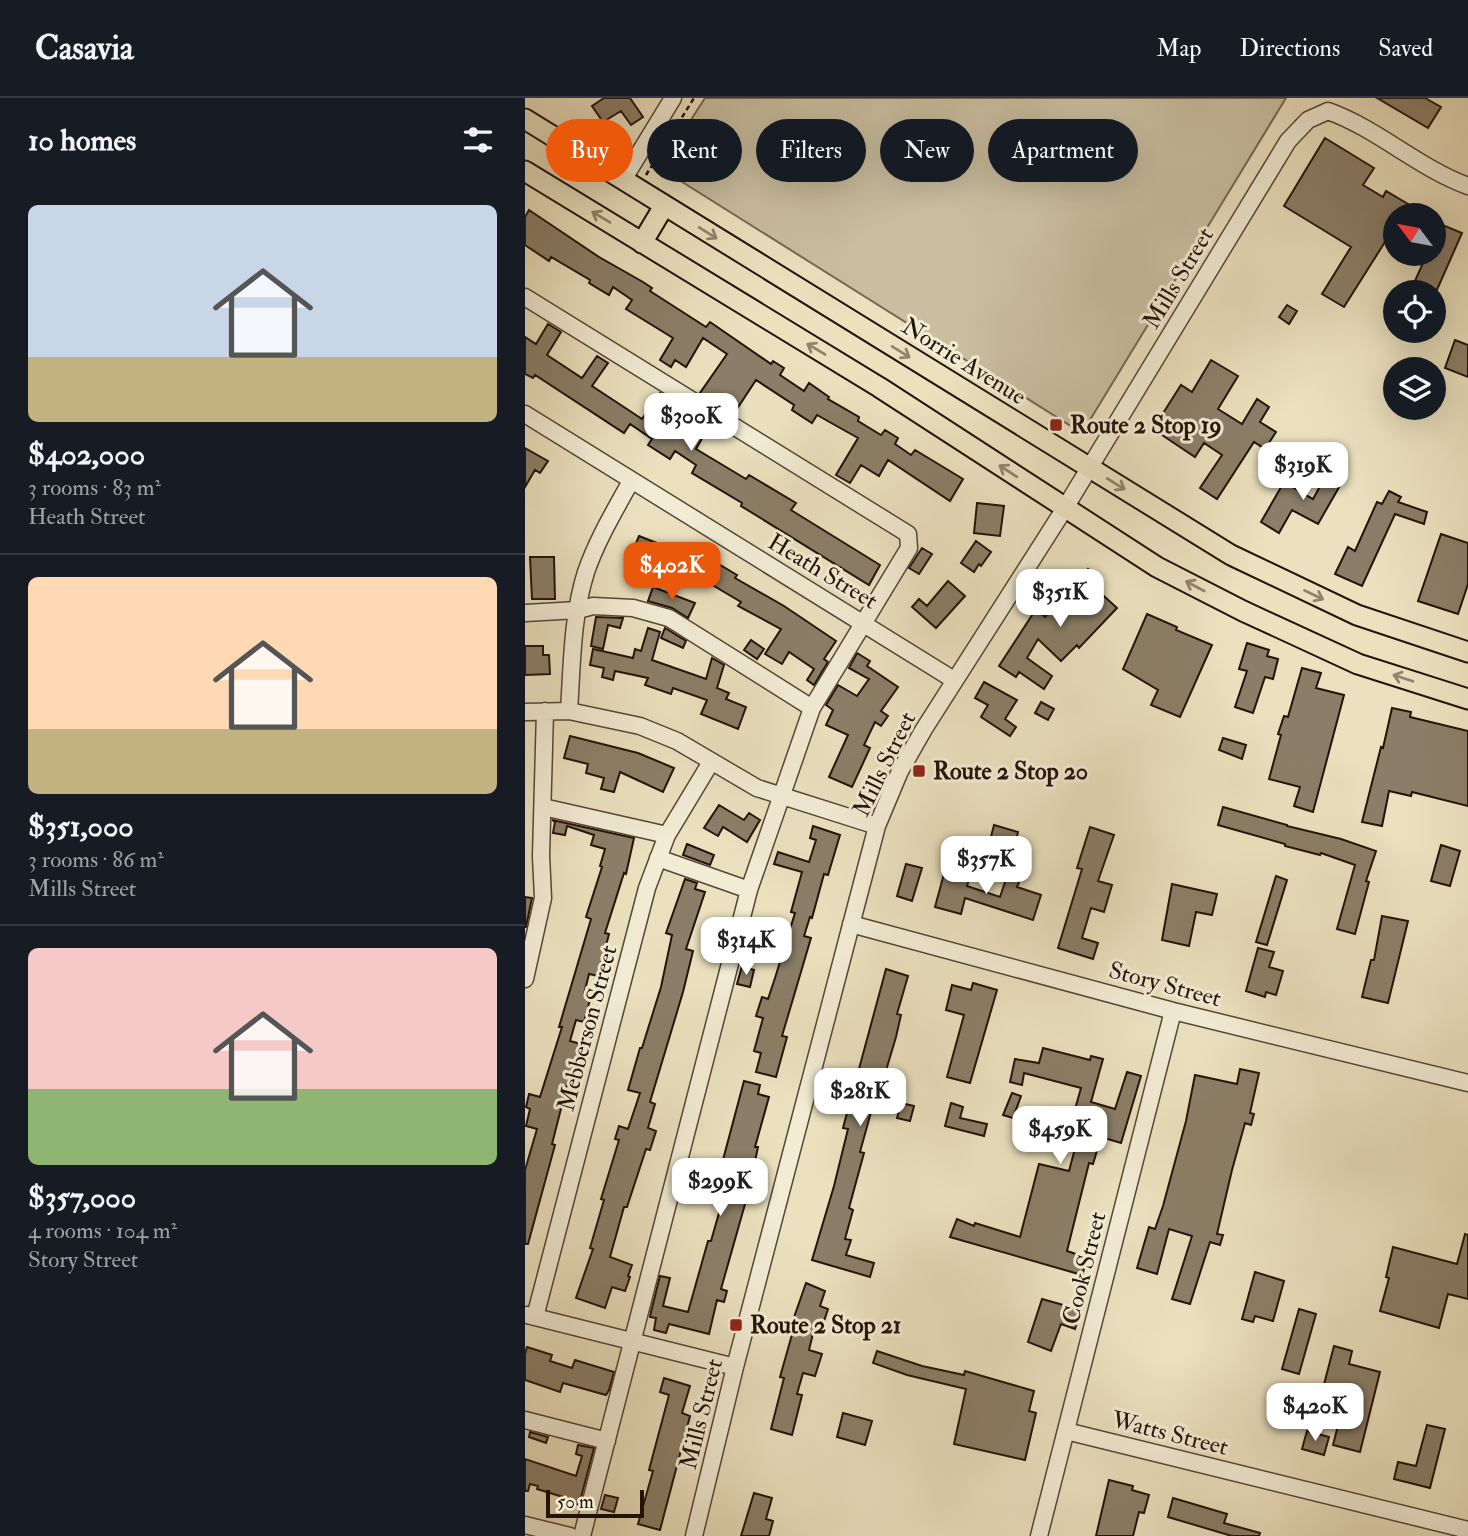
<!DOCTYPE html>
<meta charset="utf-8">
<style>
:root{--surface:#171b24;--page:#242831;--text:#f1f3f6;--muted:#9ea1a6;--line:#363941;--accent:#ea580c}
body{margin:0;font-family:"IM FELL Double Pica",serif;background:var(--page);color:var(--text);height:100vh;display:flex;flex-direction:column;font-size:26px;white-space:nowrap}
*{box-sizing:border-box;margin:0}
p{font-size:23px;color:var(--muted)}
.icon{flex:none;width:38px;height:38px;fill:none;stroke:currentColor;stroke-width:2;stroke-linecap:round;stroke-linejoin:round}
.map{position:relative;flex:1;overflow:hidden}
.drawer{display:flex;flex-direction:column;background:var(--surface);width:525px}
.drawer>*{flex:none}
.banner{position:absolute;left:21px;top:21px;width:665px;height:63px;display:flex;gap:14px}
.needle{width:46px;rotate:302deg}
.tools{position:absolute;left:858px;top:105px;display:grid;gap:14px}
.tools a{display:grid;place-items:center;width:63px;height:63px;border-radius:50%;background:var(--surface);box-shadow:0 7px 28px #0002;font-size:35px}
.scale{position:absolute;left:21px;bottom:18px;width:98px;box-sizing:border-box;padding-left:7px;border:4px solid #231309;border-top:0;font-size:19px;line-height:24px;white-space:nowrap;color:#231309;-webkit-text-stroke:5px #f2ecd5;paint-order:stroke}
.price{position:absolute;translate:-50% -60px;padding:0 16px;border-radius:14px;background:#fff;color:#222;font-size:23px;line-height:46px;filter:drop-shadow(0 2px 4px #0008)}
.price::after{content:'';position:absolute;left:50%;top:42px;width:21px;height:16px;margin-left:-10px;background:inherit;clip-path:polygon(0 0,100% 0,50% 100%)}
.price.current{background:var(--accent);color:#fff}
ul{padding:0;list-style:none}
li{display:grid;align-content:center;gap:14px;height:371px;padding:0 28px}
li+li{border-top:2px solid var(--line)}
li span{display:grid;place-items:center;height:217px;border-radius:10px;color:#555}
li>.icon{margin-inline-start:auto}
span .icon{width:126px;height:126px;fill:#fffc;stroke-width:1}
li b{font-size:30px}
h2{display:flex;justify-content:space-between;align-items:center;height:84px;padding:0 28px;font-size:30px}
.pill{padding:0 24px;border-radius:32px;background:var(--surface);box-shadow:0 7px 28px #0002;font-size:24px;line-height:63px}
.pill.current{background:var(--accent);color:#fff}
header{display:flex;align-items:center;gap:42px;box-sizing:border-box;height:98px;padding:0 35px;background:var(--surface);border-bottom:2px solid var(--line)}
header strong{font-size:33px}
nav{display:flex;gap:38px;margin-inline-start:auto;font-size:24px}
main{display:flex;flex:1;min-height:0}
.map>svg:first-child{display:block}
.green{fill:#c9bea0;stroke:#766854;stroke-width:2}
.building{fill:#8b7e68;stroke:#231309;stroke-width:2}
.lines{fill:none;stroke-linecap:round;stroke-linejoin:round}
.minor-casing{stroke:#554636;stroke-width:19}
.major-casing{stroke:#231309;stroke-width:23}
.path{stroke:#231309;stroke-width:2.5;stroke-dasharray:5 3.5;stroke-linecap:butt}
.minor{stroke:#f2ecd5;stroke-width:16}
.major{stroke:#ebe1bf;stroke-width:19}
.oneway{stroke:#91846d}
.poi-dot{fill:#8f2418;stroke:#f2ecd5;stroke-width:2.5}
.labels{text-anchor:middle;stroke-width:6;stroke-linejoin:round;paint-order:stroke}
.street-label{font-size:24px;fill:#231309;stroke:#f2ecd5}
.poi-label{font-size:24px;font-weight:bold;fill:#231309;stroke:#f2ecd5;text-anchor:start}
</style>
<header>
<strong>Casavia</strong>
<nav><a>Map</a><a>Directions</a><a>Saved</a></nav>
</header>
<main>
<section class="drawer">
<h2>10 homes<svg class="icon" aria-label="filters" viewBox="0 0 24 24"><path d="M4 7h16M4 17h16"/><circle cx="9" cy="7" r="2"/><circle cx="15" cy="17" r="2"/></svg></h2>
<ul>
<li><span style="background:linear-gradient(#c9d6e8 70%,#c2b280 0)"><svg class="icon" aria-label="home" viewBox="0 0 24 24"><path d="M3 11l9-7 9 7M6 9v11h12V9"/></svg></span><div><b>$402,000</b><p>3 rooms · 83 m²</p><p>Heath Street</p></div></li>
<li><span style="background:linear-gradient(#ffd9b3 70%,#c2b280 0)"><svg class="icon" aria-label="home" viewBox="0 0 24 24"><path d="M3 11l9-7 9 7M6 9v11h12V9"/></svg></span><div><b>$351,000</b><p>3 rooms · 86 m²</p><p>Mills Street</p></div></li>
<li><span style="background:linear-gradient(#f6c9c9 65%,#8fb573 0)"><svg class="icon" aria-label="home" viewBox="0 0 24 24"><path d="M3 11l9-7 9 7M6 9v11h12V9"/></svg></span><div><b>$357,000</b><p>4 rooms · 104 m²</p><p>Story Street</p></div></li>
</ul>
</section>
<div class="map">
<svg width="943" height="1438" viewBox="0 0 943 1438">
<rect width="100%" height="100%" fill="#ebe1bf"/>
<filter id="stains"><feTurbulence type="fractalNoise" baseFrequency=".00286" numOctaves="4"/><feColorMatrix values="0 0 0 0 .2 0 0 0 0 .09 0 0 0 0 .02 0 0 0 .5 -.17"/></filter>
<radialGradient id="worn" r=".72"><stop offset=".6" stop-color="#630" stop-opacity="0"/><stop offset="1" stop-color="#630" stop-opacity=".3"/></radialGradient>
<!-- green -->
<path class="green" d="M180 0H761L557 335 135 70Z"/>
<!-- building -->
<path class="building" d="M79 0H105L118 19 106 27 96 13 78 24 67 8Z
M852 0H900L916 9 903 30Z
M800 40 849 70 838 87 858 99 861 93 883 106 876 117H870V128L819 209 797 196 826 149 759 108Z
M4 112 74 159 118 184 127 190 125 193 181 229 185 224 246 266 248 263 259 270 255 277 279 293 284 285 304 299 303 301 334 319 333 323 356 337 360 332 373 340 370 346 386 357 390 352 438 381 425 403 363 362 354 378 336 367 325 385 311 377 333 340 292 317 287 325 267 312 269 307 231 282 210 314 175 295 202 256 178 240 161 269 150 262 146 269 135 262 148 240 101 211 107 202 88 189 84 197 64 185 65 182 26 159 24 163 0 147V119Z
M915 126 937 135 911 194H885L902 156H908V142Z
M762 207 772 213 764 226 754 219Z
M23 226 36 234 22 257 57 280 72 258 83 265 67 288 117 321 135 295 185 326 171 351 221 381 224 377 271 405 266 412 355 467 344 487 216 408 217 405 167 375 171 367 150 353 145 361 123 347 127 341 105 326 99 335 10 277 8 280 0 276V239L11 246Z
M930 242 943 247V279L920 270Z
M686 262 713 278 693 311 717 326 732 301 744 309 735 324 751 334 740 351 729 344 692 401 675 390 697 357 679 345 670 359 628 331 656 287 667 294Z
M0 350 23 363 15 375 10 372 0 389Z
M806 368 821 377 793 426 767 412 754 435 736 424 759 384 788 401Z
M864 393 876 399 873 404 902 414 899 426 870 416 837 488 810 476 823 449 830 453 852 404 857 406Z
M452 405 479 408 475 438 449 435Z
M916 436 943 445V486L933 516 893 503Z
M114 438 170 460 173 454 212 477 210 480 259 508 311 543 299 561 303 564 289 587 282 582 289 571 264 554 257 566 240 556 256 531 213 508 216 504 150 465 148 471 107 455Z
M451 443 466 454 456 468 454 466 449 474 436 465Z
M397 450 407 456 394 476 384 470Z
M5 459H29L30 501H7Z
M563 471 575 482 569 489 592 510 554 550 552 547 536 563 513 541 502 560 527 578 519 591 494 574 491 579 474 568 511 511 520 519Z
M423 483 440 498 411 530 387 509 394 501 402 508Z
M128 489 170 505 163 520 147 510 123 503Z
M622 516 652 529 651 532 687 547 655 619 626 607 633 592 598 571Z
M71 519 98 520 95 530 83 527 78 551 66 548Z
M123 530 135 534 127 562 181 581 187 560 199 567 192 590 204 595 201 601 221 609 213 631 176 616 182 602 148 590 146 596 120 587 123 580 90 573 88 582 77 579 79 570 65 567 68 551 108 560 110 551 116 553Z
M140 530 161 543 158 550 136 540Z
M226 542 239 551 232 561 219 552Z
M722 545 744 552 742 558 753 561 748 581 740 579 728 615 710 609 722 573 714 571Z
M0 548H18V557H24L25 576 0 577Z
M332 555 345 563 342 568 373 589 356 613 363 618 356 628 350 624 339 647 345 650 327 689 304 679 323 637 301 627 308 612 301 607 313 587 332 598 344 581 324 570Z
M777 570 796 575 791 590 819 597 788 714 769 708 775 689 744 681 756 637 753 636 759 618 763 619Z
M459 584 492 602 480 621 491 629 485 638 456 619 463 607 450 600Z
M516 604 529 611 523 622 510 615Z
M867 610 886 614 885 619 943 633V708L887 694 886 698 864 693 857 728 837 724 856 649 858 650Z
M45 638 113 655 149 670 138 694 95 674 89 694 76 691 79 680 61 675 63 666 39 660Z
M698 640 721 647 717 661 694 652Z
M194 707 219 722 224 715 235 722 222 744 198 729 193 738 179 730Z
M698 709 762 727V728L816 741 851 753 841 783 844 784 830 836 812 831 830 767 796 755 795 757 760 748V746L693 727Z
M27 722 109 740 101 776 99 775 80 835 84 836 73 878 64 876 59 896 66 898 59 924 51 922 45 943 56 946 41 991 27 1046 30 1047 3 1146H0V1072L12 1031 1 1028 5 1011 1 1009 4 996 15 999 37 929H34L66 821 61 819 77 769 75 768 80 751 66 747 69 737 42 728 40 737 28 735 30 724Z
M469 727 493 734 484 769 460 762Z
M288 728 315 737 303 777 299 776 287 820 285 819 279 838 286 840 257 938 262 939 251 979 231 974 236 955 229 953 238 920 231 918 237 899 243 901 250 880 270 815 266 814 277 774 249 766 253 754 284 764 291 742 285 740Z
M565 729 589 737 573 783 587 787 579 814 566 810 557 840 573 845 568 861 533 850 557 771 552 770Z
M162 746 189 757 185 767 158 757Z
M916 747 935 753 925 788 906 783Z
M381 766 397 770 387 803 372 798Z
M420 772 445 778 442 788 475 799 482 778 495 782 492 789 516 797 508 822 440 800 436 816 410 809Z
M751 778 762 782 742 847 731 844Z
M160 781 172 785 170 791 180 794 161 851 168 853 158 894 125 1004 130 1006 123 1030 131 1033 125 1052 121 1051 102 1109H99L85 1159 107 1167 103 1178 105 1179 100 1193 87 1189 80 1210 51 1200 68 1151 65 1150 79 1102 76 1101 94 1042 90 1041 94 1028 103 1031 115 995 103 992 115 950H117L136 889 147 837 141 835Z
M647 786 692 796 687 817 671 814 664 848 637 842Z
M0 799 7 800 1 829H0Z
M857 818 883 823 863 905 837 899 846 862H849Z
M733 850 749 854 744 869 758 873 751 897 741 894 740 899 721 893Z
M217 868 229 872 225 889 212 886Z
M361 871 383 878 372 916 376 917 371 939 357 986 354 985 335 1054 339 1055 324 1110 328 1112 320 1141 326 1142 321 1157 349 1165 345 1179 287 1162 309 1088 323 1031 318 1030Z
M448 885 472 892 445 985 422 979 439 917 421 912 427 887 446 892Z
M518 950 565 962 566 958 578 961 566 1004 590 1011 602 974 616 978 596 1045 576 1039 568 1066 564 1065 542 1153 563 1160 557 1177 425 1139 432 1121 449 1128 450 1125 495 1139 514 1066 544 1073 553 1039 543 1036 556 990 499 975 497 987 485 984 490 961 514 965Z
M715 971 734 975 725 1015 729 1016 726 1027 720 1025 707 1072 692 1136 698 1137 695 1147 685 1144 665 1206 647 1201 667 1138 644 1131 632 1176 612 1170 624 1129 630 1131 638 1108 661 1023 670 977 712 986Z
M219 983 235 987 233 996 244 999 230 1049H233L224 1092 196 1191 202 1193 199 1204 192 1202 184 1236 144 1226 141 1235 129 1232 131 1220 125 1219 126 1214 135 1178 145 1180 138 1208 163 1214 183 1143H186L202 1087 174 1081 177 1069 195 1073Z
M487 995 496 998 488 1020 478 1017Z
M376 1005 389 1008 385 1023 372 1020Z
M426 1005 438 1009 435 1020 462 1026 459 1038 420 1028Z
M940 1136 943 1137V1201L923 1196 914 1230 855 1213 864 1180 861 1179 868 1149 932 1166Z
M730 1174 759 1183 748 1223 730 1218 728 1224 717 1221Z
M281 1185 300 1193 295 1208 303 1211 297 1229 290 1227 284 1252 297 1256 290 1278 278 1275 272 1296 277 1297 267 1337 246 1331 259 1280 255 1279 270 1226 267 1225Z
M517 1201 556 1212 550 1231 536 1226 526 1253 503 1244Z
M774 1211 791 1216 774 1276 757 1271Z
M809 1248 827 1253 824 1266 855 1274 835 1354 808 1347 820 1300 797 1294Z
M2 1249 27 1257 25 1263 47 1270 50 1262 89 1274 84 1292 81 1297 38 1285 35 1294 0 1282V1256Z
M352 1253 397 1268 439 1277 440 1273 509 1293 504 1313 511 1315 500 1362 429 1346 441 1291 382 1277 348 1265Z
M139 1280 165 1288 157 1315 165 1318 135 1432 113 1426 128 1373 124 1372 144 1297 135 1294Z
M318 1315 347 1323 340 1347 312 1339Z
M902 1327 920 1331 905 1390 869 1381 873 1364 891 1368Z
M782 1333 804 1339 799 1357 777 1351Z
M5 1334 23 1339 21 1345 4 1339Z
M53 1347 69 1350 54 1407 37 1402 38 1399 12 1391 13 1388 5 1386 3 1393H0V1361L51 1378 57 1358 51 1356Z
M584 1382 608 1388 607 1392 624 1397 619 1415 614 1414 608 1438H571Z
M229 1395 247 1400 241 1421 248 1423 244 1438H216Z
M80 1397 93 1400 89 1414 76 1411Z
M648 1400 702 1416 699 1425 735 1435 734 1438H707L643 1419Z"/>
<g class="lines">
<!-- minor casing -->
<g class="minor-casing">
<path id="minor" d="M98 82 148 0
M0 199 383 436 384 450 287 610 224 792 57 1438
M0 316 429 582
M0 515 53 512 68 508 108 510 144 520 287 610
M44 613C47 567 47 518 61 474 72 442 90 412 106 383
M0 614 44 613 115 628 152 643 232 690 352 728
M18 709 142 737
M133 760 224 792
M326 826 648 913 943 985
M0 881 18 800 16 758 20 613
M2 1217 210 1269
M10 1219 122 790 142 737 186 664
M0 1322 82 1343
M541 1333 943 1432
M0 1427 45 1438
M169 1438 210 1269 352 728 375 673 399 631 540 410 763 43 783 22 803 13C853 31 892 69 943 88
M514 1438 648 913"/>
</g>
<!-- major casing -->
<g class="major-casing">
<path id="major" d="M0 21 706 457 832 517 943 554
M0 73 354 289 632 469 718 513 833 566 943 601
M117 145 139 108"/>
</g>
<!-- path -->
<path class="path" d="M121 77 169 0"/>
<!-- minor -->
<use href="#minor" class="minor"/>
<!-- major -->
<use href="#major" class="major"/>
</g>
<!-- one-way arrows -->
<defs><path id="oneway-shaft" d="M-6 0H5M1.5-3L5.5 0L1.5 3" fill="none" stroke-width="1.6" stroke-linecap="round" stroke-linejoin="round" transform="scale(1.75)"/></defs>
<g class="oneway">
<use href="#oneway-shaft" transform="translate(76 119) rotate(-149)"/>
<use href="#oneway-shaft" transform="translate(183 135) rotate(32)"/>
<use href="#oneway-shaft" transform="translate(291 251) rotate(-149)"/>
<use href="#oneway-shaft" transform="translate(376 254) rotate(32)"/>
<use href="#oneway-shaft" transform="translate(483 373) rotate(-147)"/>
<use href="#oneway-shaft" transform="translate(591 386) rotate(32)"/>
<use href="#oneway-shaft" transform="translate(670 488) rotate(-152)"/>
<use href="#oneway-shaft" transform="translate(789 497) rotate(26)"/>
<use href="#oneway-shaft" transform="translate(878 580) rotate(-162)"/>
</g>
<!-- markers -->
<g class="poi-dot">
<rect x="524" y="320" width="14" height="14" rx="3.5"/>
<rect x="387" y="666" width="14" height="14" rx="3.5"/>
<rect x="204" y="1220" width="14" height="14" rx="3.5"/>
</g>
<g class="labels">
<!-- street labels -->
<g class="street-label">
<text transform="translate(653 180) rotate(-59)" y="8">Mills Street</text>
<text transform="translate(439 263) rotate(32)" y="8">Norrie Avenue</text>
<text transform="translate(298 473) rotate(31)" y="8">Heath Street</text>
<text transform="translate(359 666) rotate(-64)" y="8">Mills Street</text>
<text transform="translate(640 886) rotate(15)" y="8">Story Street</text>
<text transform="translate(62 930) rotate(-75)" y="8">Mebberson Street</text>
<text transform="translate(559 1170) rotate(-76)" y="8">Cook Street</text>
<text transform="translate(176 1316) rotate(-76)" y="8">Mills Street</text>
<text transform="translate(645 1335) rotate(14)" y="8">Watts Street</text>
</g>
<!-- poi labels -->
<g class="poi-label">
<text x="545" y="335">Route 2 Stop 19</text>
<text x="408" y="681">Route 2 Stop 20</text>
<text x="225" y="1235">Route 2 Stop 21</text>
</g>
</g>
<rect width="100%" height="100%" filter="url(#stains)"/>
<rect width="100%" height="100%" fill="url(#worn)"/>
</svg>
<div class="tools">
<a><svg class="needle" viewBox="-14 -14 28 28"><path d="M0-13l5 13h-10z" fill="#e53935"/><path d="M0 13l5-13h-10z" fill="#9ea1a6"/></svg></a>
<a><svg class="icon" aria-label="locate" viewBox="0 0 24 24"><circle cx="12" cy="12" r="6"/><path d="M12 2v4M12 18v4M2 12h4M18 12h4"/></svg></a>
<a><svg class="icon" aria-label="layers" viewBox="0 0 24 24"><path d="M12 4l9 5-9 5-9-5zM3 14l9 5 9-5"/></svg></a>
</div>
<div class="scale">50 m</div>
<b class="price" style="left:166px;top:355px">$300K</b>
<b class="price" style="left:778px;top:404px">$319K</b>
<b class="price current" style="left:147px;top:504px">$402K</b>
<b class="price" style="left:535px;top:531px">$351K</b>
<b class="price" style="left:461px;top:798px">$357K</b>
<b class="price" style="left:221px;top:879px">$314K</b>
<b class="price" style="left:335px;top:1030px">$281K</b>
<b class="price" style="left:535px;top:1068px">$459K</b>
<b class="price" style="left:195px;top:1120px">$299K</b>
<b class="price" style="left:790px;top:1345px">$420K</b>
<div class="banner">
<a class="pill current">Buy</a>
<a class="pill">Rent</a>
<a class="pill">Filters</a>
<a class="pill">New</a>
<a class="pill">Apartment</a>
</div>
</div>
</main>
